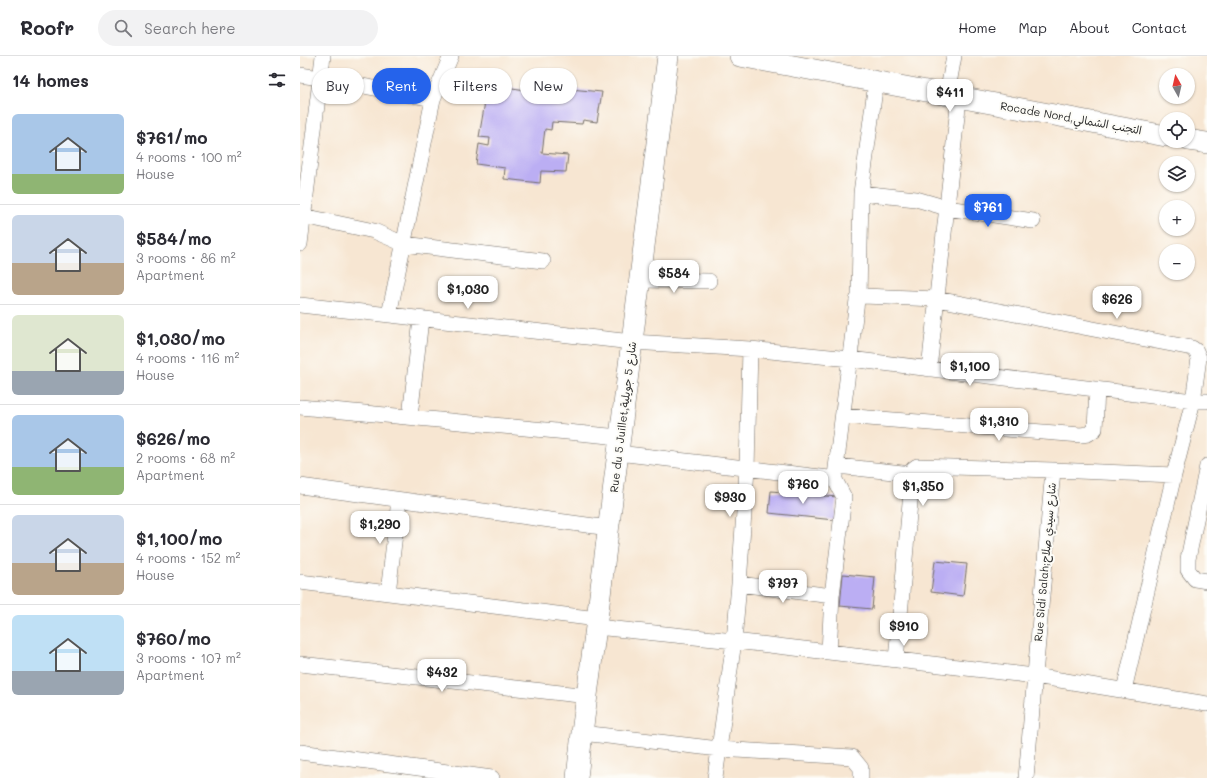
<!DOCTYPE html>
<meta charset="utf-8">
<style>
:root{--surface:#fff;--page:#f2f2f3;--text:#2b2b33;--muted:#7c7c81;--line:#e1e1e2;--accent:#2563eb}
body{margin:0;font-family:Mali,"Playpen Sans Arabic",sans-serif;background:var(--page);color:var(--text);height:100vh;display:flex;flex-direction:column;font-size:15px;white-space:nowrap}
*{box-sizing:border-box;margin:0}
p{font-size:13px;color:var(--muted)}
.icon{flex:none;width:22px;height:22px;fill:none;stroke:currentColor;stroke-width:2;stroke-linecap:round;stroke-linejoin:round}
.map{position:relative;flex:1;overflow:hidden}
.panel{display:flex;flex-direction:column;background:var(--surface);width:300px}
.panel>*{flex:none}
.guide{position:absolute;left:12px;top:12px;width:380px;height:36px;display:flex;gap:8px}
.needle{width:26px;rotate:352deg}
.tools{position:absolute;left:859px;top:12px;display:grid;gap:8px}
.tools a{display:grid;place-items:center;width:36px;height:36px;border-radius:50%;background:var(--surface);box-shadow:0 1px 3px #0004;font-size:20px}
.price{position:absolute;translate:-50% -34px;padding:0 9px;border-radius:8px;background:#fff;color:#222;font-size:13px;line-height:26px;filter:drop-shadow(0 1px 2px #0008)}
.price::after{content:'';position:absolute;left:50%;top:24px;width:12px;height:9px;margin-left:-6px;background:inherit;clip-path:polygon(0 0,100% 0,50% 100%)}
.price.on{background:var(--accent);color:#fff}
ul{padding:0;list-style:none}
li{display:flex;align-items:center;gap:12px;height:100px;padding:0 12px}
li+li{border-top:1px solid var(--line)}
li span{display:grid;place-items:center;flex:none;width:112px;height:80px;border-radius:6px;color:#555}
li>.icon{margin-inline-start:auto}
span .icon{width:48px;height:48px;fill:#fffc;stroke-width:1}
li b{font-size:17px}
h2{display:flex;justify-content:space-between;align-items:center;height:48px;padding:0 12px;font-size:17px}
.chip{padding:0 14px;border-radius:18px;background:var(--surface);box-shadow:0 1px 3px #0004;font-size:14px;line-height:36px}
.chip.on{background:var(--accent);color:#fff}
header{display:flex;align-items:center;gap:24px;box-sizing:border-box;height:56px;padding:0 20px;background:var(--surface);border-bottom:1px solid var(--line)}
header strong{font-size:19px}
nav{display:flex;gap:22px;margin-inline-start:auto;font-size:14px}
.search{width:280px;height:36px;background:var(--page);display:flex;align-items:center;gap:10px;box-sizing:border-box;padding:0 14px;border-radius:22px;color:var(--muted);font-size:15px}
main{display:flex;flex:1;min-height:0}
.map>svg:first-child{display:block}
.building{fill:#bbaef3}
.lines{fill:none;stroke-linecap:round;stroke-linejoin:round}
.street-casing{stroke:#726c65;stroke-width:16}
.secondary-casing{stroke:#726c65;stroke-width:22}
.street{stroke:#fff;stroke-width:15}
.secondary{stroke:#fff;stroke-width:21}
.labels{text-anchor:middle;stroke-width:4;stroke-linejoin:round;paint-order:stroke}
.street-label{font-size:11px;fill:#2b2b2b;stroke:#fdfcf7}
</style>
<header>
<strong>Roofr</strong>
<div class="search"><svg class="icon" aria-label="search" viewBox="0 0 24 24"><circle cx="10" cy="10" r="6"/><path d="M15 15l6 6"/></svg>Search here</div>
<nav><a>Home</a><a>Map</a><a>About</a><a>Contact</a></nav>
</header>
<main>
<section class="panel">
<h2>14 homes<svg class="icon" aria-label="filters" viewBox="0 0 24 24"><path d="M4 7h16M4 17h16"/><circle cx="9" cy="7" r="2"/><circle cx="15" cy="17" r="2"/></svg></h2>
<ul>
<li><span style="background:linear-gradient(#a9c7e8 75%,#8fb573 0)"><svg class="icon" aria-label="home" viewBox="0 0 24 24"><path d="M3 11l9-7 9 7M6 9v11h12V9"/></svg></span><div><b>$761/mo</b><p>4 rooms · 100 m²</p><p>House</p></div></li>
<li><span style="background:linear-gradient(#c9d6e8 60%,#b9a48a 0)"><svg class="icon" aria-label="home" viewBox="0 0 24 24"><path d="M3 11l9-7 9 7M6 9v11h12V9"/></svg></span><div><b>$584/mo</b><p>3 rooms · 86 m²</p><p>Apartment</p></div></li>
<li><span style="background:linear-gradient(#dfe7d0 70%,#9aa5b1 0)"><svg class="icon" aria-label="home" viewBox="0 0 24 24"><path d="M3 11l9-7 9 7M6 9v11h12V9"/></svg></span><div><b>$1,030/mo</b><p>4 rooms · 116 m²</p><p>House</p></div></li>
<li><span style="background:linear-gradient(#a9c7e8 65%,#8fb573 0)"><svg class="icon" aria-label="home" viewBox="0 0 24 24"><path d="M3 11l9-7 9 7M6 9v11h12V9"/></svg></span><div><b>$626/mo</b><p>2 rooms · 68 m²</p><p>Apartment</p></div></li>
<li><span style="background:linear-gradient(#c9d6e8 60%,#b9a48a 0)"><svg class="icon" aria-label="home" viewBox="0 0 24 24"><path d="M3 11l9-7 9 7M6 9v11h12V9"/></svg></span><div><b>$1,100/mo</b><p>4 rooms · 152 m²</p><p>House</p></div></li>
<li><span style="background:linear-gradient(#bfe0f5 70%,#9aa5b1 0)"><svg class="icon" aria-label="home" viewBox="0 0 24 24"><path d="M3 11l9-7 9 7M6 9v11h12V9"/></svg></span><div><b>$760/mo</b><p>3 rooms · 107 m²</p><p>Apartment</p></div></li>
</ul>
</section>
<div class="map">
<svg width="907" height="722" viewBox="0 0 907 722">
<rect width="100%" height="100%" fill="#fdfcf7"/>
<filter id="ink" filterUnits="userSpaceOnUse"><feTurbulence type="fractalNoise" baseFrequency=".025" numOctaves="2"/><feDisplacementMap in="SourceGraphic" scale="8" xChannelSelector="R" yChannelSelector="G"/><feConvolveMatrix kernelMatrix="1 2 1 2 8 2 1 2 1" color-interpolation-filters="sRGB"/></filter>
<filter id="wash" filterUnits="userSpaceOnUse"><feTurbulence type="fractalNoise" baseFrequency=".012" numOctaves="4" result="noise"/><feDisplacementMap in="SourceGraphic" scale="16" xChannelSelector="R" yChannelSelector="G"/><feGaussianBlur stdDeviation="0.9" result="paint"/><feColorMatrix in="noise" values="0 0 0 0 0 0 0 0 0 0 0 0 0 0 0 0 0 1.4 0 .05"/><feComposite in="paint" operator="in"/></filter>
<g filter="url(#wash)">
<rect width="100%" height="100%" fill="#f7e6d2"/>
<g id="blocks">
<!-- building -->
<path class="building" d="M227 20 249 24 248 38 270 40V33L302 36 297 66 283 64 282 68 252 66 251 74 245 73 242 97 268 99 266 116 241 115 240 127 204 123 205 112 176 108 179 88 189 90 190 82 179 81 186 40 197 41 198 30 226 34Z
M471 435 537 441 534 464 469 457Z
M635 505 667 508 663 540 631 536Z
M543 518 575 521 572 553 540 550Z"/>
</g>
</g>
<g filter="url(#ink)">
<use href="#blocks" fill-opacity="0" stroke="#726c65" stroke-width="1"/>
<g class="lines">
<!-- street casing -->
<g class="street-casing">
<path id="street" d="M0 19 20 22 133 43 151 0
M647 39 654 0
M561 137 616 143 647 152 733 165
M3 160 74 175 104 188 243 205
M0 188 23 0
M340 224 409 225
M559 242 561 137 576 26
M0 249 332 286 450 293 447 413 439 528 434 585 415 722
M89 259 133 43
M450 293 550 303 893 345H907
M629 313 659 42
M0 351 320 381
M543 360 781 379 788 378 795 373 797 333
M110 361 121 263
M318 397 529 422H534L535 420 557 244 559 242 563 240 637 243 892 292 896 295 899 302 893 345 874 419 753 414 726 722
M537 410 612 418
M907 410 888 503V514L895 523 907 525
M0 430 309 472
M0 526 297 563
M439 528 532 540
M88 537 99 444
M296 571 434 585 735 620 907 648
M529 596 532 540 544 441 534 422
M596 604 613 413 617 410 753 414
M0 608 288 640
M824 634 874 419
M282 677 419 693 552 701 561 712V722
M0 696 192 722"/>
</g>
<!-- secondary casing -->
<g class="secondary-casing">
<path id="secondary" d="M440 0 866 80
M888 84 907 87
M277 722 282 677 296 571 368 0"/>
</g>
<!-- street -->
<use href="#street" class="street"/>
<!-- secondary -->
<use href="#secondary" class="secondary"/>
</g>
</g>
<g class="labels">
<!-- street labels -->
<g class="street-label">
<text transform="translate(771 62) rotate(10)" y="4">Rocade Nord,التجنب الشمالي</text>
<text transform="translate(323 361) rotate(-83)" y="4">Rue du 5 Juillet,شارع 5 جويلية</text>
<text transform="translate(745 506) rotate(-85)" y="4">Rue Sidi Salah;شارع سيدي صلاح</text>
</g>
</g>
</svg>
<div class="tools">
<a><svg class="needle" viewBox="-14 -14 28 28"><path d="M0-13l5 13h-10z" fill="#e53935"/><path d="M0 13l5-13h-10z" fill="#7c7c81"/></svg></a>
<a><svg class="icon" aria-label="locate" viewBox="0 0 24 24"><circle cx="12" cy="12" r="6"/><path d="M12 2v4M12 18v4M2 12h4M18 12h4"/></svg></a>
<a><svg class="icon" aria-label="layers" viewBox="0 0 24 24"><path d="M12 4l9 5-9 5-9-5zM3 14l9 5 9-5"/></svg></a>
<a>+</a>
<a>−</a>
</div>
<b class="price" style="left:650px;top:57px">$411</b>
<b class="price on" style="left:688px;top:172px">$761</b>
<b class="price" style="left:374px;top:238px">$584</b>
<b class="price" style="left:168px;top:254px">$1,030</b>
<b class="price" style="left:817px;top:264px">$626</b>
<b class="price" style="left:670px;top:331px">$1,100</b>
<b class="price" style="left:699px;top:386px">$1,310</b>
<b class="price" style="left:503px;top:449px">$760</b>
<b class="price" style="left:623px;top:451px">$1,350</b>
<b class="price" style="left:430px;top:462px">$930</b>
<b class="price" style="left:80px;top:489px">$1,290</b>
<b class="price" style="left:483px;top:548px">$797</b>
<b class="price" style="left:604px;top:591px">$910</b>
<b class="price" style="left:142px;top:637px">$432</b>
<div class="guide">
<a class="chip">Buy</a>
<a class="chip on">Rent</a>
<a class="chip">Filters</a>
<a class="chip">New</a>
</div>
</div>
</main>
